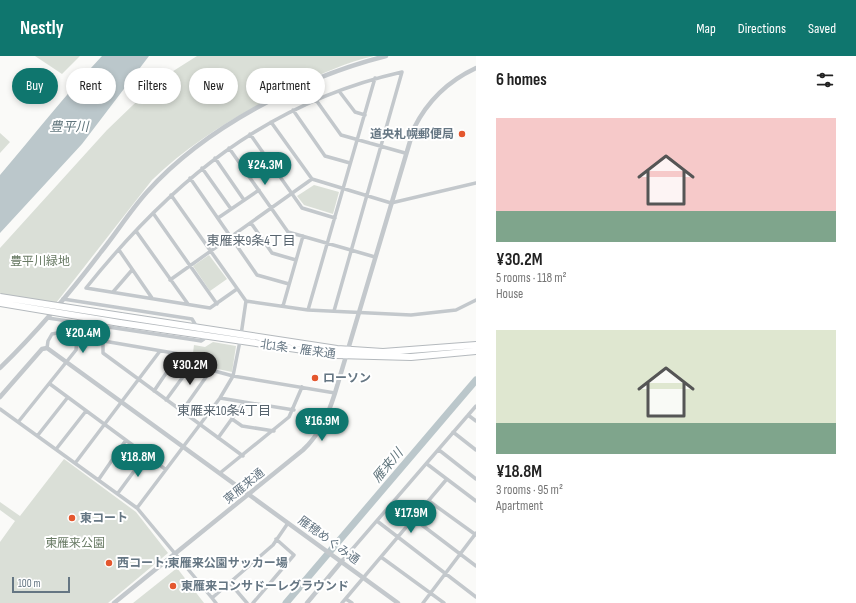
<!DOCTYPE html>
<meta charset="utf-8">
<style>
:root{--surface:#fff;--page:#f6f6f6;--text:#222;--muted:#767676;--accent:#0f766e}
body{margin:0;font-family:"Sofia Sans Condensed","Noto Sans JP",sans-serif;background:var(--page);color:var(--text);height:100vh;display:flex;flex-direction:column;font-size:15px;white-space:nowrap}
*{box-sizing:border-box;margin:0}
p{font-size:13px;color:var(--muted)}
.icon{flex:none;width:22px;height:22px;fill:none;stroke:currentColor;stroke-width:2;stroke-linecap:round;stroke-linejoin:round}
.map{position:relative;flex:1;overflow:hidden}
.sheet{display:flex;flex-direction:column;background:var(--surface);width:380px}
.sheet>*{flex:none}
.banner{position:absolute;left:12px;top:12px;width:380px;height:36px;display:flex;gap:8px}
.scale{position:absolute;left:12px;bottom:10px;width:58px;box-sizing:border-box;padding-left:4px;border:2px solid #657683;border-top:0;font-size:11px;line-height:14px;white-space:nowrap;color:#657683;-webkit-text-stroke:3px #fff;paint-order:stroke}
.price{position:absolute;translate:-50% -34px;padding:0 9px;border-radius:14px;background:var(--accent);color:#fff;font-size:13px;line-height:26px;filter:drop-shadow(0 1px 2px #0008)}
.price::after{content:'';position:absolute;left:50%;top:24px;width:12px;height:9px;margin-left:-6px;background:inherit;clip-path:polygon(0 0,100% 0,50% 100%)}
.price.current{background:#222;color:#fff}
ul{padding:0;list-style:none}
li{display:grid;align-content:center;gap:8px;height:212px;padding:0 20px}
li span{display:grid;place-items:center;height:124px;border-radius:0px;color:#555}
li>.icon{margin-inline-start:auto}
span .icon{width:72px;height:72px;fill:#fffc;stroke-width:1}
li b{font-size:17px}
h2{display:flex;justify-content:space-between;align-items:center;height:48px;padding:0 20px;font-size:17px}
.pill{padding:0 14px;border-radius:18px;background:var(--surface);box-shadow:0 2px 6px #0003;font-size:14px;line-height:36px}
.pill.current{background:var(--accent);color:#fff}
header{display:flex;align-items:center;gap:24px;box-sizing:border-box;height:56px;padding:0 20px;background:var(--accent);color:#fff}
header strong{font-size:19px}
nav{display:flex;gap:22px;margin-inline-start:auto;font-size:14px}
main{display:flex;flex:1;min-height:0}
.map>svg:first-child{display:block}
.green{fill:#dadfd7}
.water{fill:#bbc7cb}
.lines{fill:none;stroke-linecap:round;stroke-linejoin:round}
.river{stroke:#bbc7cb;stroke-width:7}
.trunk-casing{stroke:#b4b9bd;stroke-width:8}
.minor{stroke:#c3c8cc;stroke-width:3.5}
.tertiary{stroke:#c3c8cc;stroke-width:4.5}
.trunk{stroke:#fff;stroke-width:6}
.trunk-bridge-casing{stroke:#b4b9bd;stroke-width:8;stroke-linecap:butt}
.trunk-bridge{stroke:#fff;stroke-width:6}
.poi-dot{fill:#e4572e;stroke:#fff;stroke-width:1.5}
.labels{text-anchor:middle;stroke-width:4;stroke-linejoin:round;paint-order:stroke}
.poi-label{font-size:12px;font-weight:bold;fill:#657683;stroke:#fff;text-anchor:start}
.park-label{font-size:12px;fill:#687a64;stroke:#fff}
.street-label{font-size:12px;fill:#657683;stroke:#fff}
.water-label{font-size:13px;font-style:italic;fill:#60757c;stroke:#fff}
.neighbourhood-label{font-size:13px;fill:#57646e;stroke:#fff}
</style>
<header>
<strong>Nestly</strong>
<nav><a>Map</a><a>Directions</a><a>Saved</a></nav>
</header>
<main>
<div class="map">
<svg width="476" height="547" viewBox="0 0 476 547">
<rect width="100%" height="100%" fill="#fafaf8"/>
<!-- green -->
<path class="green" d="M35 0H80L62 18Z
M197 0H374C347 6 320 18 295 31 243 55 194 84 152 124L56 247 0 239V192L107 74 159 24Z
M0 77 10 86 0 97Z
M314 129 339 136 333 158 304 149 297 140Z
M209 199 227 223 210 235 193 210Z
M213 286 236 290 232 316 213 312 193 297 194 289 205 291Z
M64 403 136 456 168 497 108 547H0V486L15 465 0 454V446L20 460Z
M177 512 204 547H133Z"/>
<!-- water -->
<path class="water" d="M102 0H149L82 88 0 177V119C34 79 66 38 102 0Z"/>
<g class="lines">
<!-- river -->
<path class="river" d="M286 547 476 324"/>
<!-- trunk casing -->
<g class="trunk-casing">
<path id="trunk" d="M121 260 337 293 383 296 476 289
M120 267 337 299 411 301 476 295"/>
</g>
<!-- minor -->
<path class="minor" d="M339 35 355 56 365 59
M316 44 341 79 405 97
M293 54 325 100 350 107
M271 66 312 123 391 147 476 127
M250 78 302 152 335 162
M229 92 288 176 375 201
M215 102 244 144
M202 112 231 153
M190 122 257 219 289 228
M171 139 246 245 308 254 411 259 456 254 476 244
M153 157 217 248
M218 162 259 134
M251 167 272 197 296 204
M136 175 188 248
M119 194 152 242
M170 224 312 123
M237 233 210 252 86 232C172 125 266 47 402 16L334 255
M113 236 132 214
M283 250 303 180
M308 254 375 22
M48 262 195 284 201 285 204 283 192 263 63 243
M241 279 246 245
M103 285V297L243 400
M47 292 48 285 52 278 57 277 191 300 211 314 233 320 335 337
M50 328 165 413
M154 335 179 298
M220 342 244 346
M166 344 196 303
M0 353 137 452 212 542 273 489 288 467
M182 355 211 314
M468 359 476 365
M232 363 242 370 274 375
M19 365 76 294 77 281
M453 376 476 394
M38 379 68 341
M218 382 244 346 294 354
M57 392 86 355
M439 394 476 423
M76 406 160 295
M427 408 476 445
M220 417 289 361 302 331
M99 423 126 384
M118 437 146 399
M429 445 476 479
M137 452 220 342 233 320 240 285
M414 463 476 510
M377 465 476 541
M381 501 444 547
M342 505 476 350
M229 526 247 547
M212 542 216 547
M346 543 352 547
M253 547 294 499 276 483
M342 547 446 424
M423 547 476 477"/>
<!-- tertiary -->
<path class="tertiary" d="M0 312C37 276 70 237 101 196 117 176 130 155 147 136 205 71 303 21 386 0
M0 341 42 293 47 292 398 547
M114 547 303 394C320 378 328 359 335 337L414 72C428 44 448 25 476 12
M307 547 342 505"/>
<!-- trunk -->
<use href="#trunk" class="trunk"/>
<!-- trunk-bridge casing -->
<g class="trunk-bridge-casing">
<path id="trunk-bridge" d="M0 241 121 260
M0 247 120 267"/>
</g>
<!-- trunk-bridge -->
<use href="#trunk-bridge" class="trunk-bridge"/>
</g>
<!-- markers -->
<g class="poi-dot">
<circle cx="462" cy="78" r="4"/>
<circle cx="315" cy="322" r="4"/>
<circle cx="72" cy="462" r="4"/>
<circle cx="109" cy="507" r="4"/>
<circle cx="173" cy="530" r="4"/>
</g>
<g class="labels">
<!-- poi labels -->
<g class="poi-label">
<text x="454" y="82" text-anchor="end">道央札幌郵便局</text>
<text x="323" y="326">ローソン</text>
<text x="80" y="466">東コート</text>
<text x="117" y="511">西コート;東雁来公園サッカー場</text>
<text x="181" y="534">東雁来コンサドーレグラウンド</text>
</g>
<!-- park labels -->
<g class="park-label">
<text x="40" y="209">豊平川緑地</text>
<text x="75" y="491">東雁来公園</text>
</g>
<!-- street labels -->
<g class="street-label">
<text transform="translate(298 293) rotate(8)" y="4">北1条・雁来通</text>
<text transform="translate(244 430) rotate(-39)" y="4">東雁来通</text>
<text transform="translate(329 484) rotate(36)" y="4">雁穂めぐみ通</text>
</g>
<!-- water labels -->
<g class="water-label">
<text x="69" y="75">豊平川</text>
<text transform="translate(387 409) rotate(-50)" y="5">雁来川</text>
</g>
<!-- neighbourhood labels -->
<g class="neighbourhood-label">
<text x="251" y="189">東雁来9条4丁目</text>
<text x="224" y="359">東雁来10条4丁目</text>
</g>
</g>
</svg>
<div class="scale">100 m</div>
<b class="price" style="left:265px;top:130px">¥24.3M</b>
<b class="price" style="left:83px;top:298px">¥20.4M</b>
<b class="price current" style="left:190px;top:330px">¥30.2M</b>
<b class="price" style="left:322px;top:386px">¥16.9M</b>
<b class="price" style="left:138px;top:422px">¥18.8M</b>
<b class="price" style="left:411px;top:478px">¥17.9M</b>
<div class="banner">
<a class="pill current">Buy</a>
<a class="pill">Rent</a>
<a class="pill">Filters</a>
<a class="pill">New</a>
<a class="pill">Apartment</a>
</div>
</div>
<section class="sheet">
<h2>6 homes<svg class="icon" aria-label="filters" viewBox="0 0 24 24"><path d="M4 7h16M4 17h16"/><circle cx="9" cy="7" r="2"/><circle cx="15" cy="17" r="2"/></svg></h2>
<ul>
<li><span style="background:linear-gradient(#f6c9c9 75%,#7fa58c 0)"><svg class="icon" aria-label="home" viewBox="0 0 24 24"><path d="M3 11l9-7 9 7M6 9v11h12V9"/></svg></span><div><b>¥30.2M</b><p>5 rooms · 118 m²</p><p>House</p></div></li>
<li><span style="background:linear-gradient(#dfe7d0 75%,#7fa58c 0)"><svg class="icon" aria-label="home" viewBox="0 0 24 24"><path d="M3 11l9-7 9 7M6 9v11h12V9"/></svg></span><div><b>¥18.8M</b><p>3 rooms · 95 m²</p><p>Apartment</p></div></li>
</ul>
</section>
</main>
